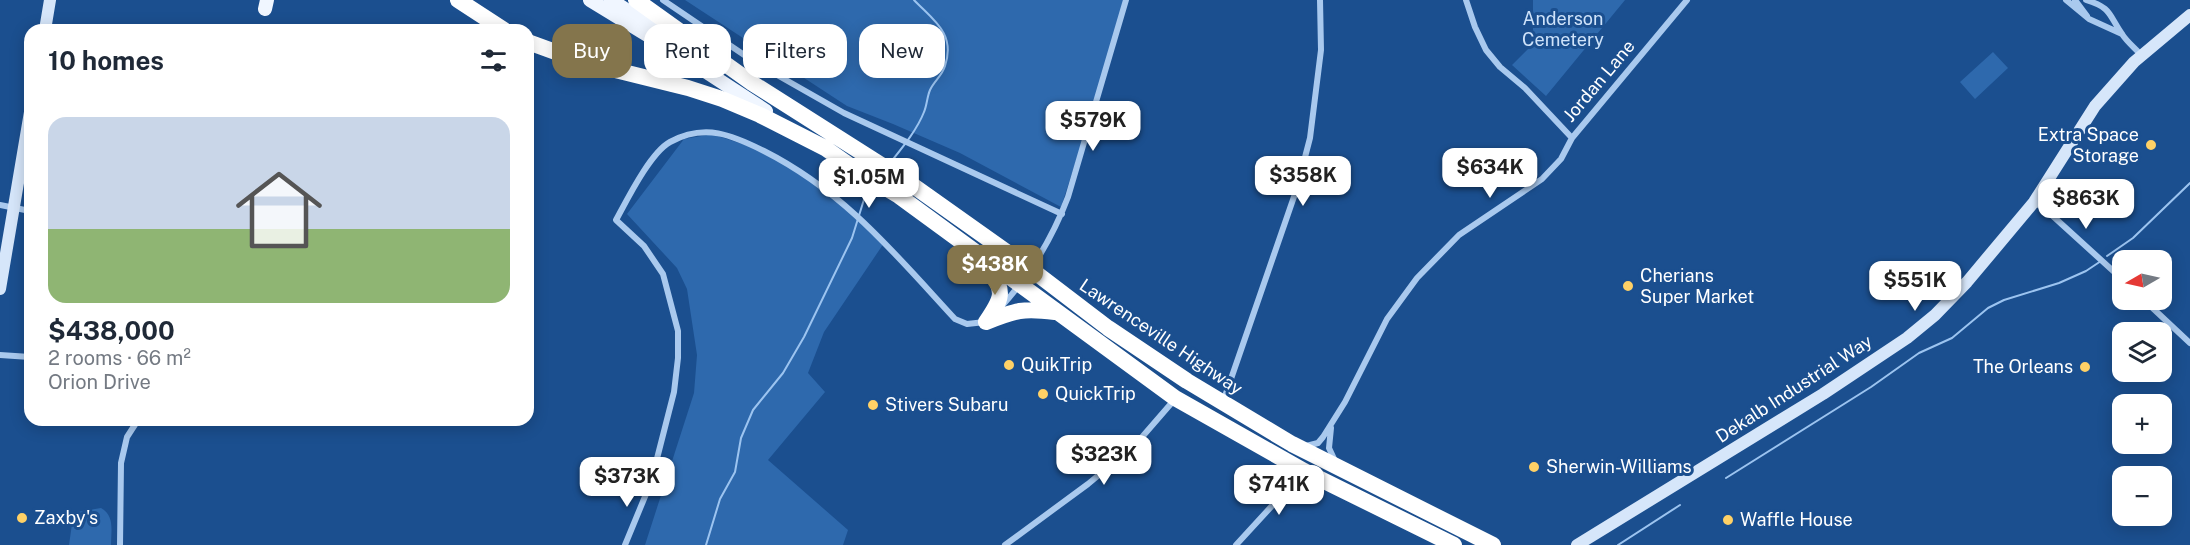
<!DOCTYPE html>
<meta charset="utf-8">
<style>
:root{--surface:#fff;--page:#f6f6f7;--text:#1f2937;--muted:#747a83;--line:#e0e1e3;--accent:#84754c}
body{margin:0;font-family:"Public Sans",sans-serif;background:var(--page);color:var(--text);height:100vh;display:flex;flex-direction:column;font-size:22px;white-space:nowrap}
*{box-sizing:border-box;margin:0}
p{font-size:20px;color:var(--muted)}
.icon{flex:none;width:33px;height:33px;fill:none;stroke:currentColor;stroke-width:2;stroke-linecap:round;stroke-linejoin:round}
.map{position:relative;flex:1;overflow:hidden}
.panel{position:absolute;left:24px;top:24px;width:510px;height:402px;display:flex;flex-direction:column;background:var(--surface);border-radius:18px;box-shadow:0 3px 15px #0003}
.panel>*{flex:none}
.top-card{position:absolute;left:552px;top:24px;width:570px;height:54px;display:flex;gap:12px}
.needle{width:39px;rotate:261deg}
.tools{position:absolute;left:2112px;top:250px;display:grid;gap:12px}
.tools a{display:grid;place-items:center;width:60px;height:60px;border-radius:12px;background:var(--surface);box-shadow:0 3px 15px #0003;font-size:30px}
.price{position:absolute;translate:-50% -51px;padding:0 14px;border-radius:12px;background:#fff;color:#222;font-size:20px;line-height:39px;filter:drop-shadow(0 2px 3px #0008)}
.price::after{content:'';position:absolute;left:50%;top:36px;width:18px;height:14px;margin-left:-9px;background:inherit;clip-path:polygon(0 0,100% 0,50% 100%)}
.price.active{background:var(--accent);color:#fff}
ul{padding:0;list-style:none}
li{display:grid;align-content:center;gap:12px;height:318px;padding:0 24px}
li+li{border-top:2px solid var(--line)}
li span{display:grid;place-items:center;height:186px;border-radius:18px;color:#555}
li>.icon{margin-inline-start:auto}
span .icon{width:108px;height:108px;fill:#fffc;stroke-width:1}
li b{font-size:26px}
h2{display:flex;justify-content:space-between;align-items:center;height:72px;padding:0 24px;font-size:26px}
.pill{padding:0 21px;border-radius:18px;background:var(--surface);box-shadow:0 3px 15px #0003;font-size:21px;line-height:54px}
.pill.active{background:var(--accent);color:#fff}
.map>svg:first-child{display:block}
.green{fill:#2e69ad}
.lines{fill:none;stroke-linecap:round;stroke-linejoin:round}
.stream{stroke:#9cc4f0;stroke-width:2}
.street{stroke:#a9c9ee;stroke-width:6}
.secondary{stroke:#d6e6fa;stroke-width:12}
.primary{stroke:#f0f6ff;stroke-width:14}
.highway{stroke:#fff;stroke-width:16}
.poi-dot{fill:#ffd166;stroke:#1b4f8f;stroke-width:2}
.labels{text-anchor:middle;stroke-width:6;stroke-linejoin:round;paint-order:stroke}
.park-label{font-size:18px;fill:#cfe3fa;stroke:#1b4f8f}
.street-label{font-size:18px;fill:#fff;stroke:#1b4f8f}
.poi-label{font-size:18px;fill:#fff;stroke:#1b4f8f;text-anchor:start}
</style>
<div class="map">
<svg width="2190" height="545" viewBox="0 0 2190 545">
<rect width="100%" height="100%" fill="#1b4f8f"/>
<!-- green -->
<path class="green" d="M685 0H1128L1061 207 960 153 893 124 847 106Z
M1533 0H1625L1546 96 1512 65 1533 44Z
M1993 52 2008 68 1975 99 1960 82Z
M713 134C728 140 746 144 761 151 805 172 848 210 884 243L824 332 808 373 825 392 768 460 848 530 843 545H645L694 393 697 355 687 289 677 268 627 214 684 139Z
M101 508C115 516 111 531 111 545H69L73 517 77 512Z"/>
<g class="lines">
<!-- stream -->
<path class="stream" d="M890 163C902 148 917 130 924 112 927 105 927 97 930 90 934 81 942 76 945 66 956 33 933 20 914 0
M2107 256 2133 238 2190 183
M1726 478 1871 387 1919 353 1952 338 1988 308 2004 300 2059 283 2086 271 2101 261
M706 545 720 499 735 472 741 438 753 410 783 373 804 337 852 238 866 193 871 186
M1618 545 1680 505"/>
<!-- street -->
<path class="street" d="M663 0 756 63 844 113 1062 214
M1466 0 1475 27 1486 50 1500 67 1525 88 1572 138
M2066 0 2089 19 2122 34
M2075 0 2087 16
M2086 0C2112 8 2108 14 2122 34 2127 42 2135 48 2141 55
M2034 202 2045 209 2122 279
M0 205 30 211
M2144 300 2190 343
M1001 307C1031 274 1052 239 1068 197L1126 0
M0 355 30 357
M1223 402 1297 188 1310 138 1321 50 1320 0
M1331 428 1329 448 1335 461
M1306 446 1318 443 1323 437 1345 402 1387 319 1417 278 1459 235 1542 179 1561 159 1572 138 1687 0
M120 545 121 463 127 437 138 420
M625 545 651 482 674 392 678 358V331L663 274 644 246 616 220C627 200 650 153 670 142 705 123 732 135 764 151 845 192 895 254 955 319L967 324 985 322
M1005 545 1088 484 1136 444 1175 399
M1236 545 1303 472"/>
<!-- secondary -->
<path class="secondary" d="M45 30 50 0
M0 289 30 112
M1577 545 1823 394 1907 338 1935 315 1967 282 2034 202 2095 106 2134 62 2190 15"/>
<!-- primary -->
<path class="primary" d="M590 0 685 58 766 111
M611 0 677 43 708 59
M265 9 267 0"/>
<!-- highway -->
<path class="highway" d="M458 0 504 30
M636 0 752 83 908 182 1032 270 1108 328 1187 381 1292 444 1493 545
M528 42 583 62 688 88 722 99 760 115 825 148 859 172 899 196 1175 398 1304 471 1454 545
M986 322C1016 310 1023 308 1055 312
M986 322C1003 297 1005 293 989 267"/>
</g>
<!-- markers -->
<g class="poi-dot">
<circle cx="2151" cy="145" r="6"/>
<circle cx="1628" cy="286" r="6"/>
<circle cx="1009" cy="365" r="6"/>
<circle cx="2085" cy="367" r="6"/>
<circle cx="1043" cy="394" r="6"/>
<circle cx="873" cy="405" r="6"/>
<circle cx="1534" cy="467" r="6"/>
<circle cx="22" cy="518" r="6"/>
<circle cx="1728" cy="520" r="6"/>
</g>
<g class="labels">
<!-- park labels -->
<g class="park-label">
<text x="1563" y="25">Anderson<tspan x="1563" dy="21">Cemetery</tspan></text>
</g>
<!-- street labels -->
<g class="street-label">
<text transform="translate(1599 81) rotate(-50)" y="6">Jordan Lane</text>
<text transform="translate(1161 337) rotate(34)" y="6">Lawrenceville Highway</text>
<text transform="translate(1794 389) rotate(-33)" y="6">Dekalb Industrial Way</text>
</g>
<!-- poi labels -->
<g class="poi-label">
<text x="2139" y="141" text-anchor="end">Extra Space<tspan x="2139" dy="21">Storage</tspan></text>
<text x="1640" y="282">Cherians<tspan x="1640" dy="21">Super Market</tspan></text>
<text x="1021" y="371">QuikTrip</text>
<text x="2073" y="373" text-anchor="end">The Orleans</text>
<text x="1055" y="400">QuickTrip</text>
<text x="885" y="411">Stivers Subaru</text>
<text x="1546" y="473">Sherwin-Williams</text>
<text x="34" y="524">Zaxby's</text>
<text x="1740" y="526">Waffle House</text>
</g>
</g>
</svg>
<div class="tools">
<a><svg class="needle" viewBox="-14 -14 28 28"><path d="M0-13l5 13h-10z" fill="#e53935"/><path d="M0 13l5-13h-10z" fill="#747a83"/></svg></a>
<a><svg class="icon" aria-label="layers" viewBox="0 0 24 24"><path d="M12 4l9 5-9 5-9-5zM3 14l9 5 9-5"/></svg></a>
<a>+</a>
<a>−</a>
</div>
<b class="price" style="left:1093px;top:152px">$579K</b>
<b class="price" style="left:1490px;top:199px">$634K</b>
<b class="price" style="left:1303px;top:207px">$358K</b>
<b class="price" style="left:869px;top:209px">$1.05M</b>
<b class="price" style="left:2086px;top:230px">$863K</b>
<b class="price active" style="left:995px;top:296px">$438K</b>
<b class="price" style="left:1915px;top:312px">$551K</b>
<b class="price" style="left:1104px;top:486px">$323K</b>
<b class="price" style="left:627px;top:508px">$373K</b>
<b class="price" style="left:1279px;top:516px">$741K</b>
<div class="top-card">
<a class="pill active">Buy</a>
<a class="pill">Rent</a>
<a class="pill">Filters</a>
<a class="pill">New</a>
</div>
<section class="panel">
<h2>10 homes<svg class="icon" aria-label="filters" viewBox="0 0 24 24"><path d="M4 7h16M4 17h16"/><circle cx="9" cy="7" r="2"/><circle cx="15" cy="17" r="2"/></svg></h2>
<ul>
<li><span style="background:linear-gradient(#c9d6e8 60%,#8fb573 0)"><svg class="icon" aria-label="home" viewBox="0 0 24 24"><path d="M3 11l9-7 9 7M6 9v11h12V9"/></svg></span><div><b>$438,000</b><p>2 rooms · 66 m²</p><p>Orion Drive</p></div></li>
</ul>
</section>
</div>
